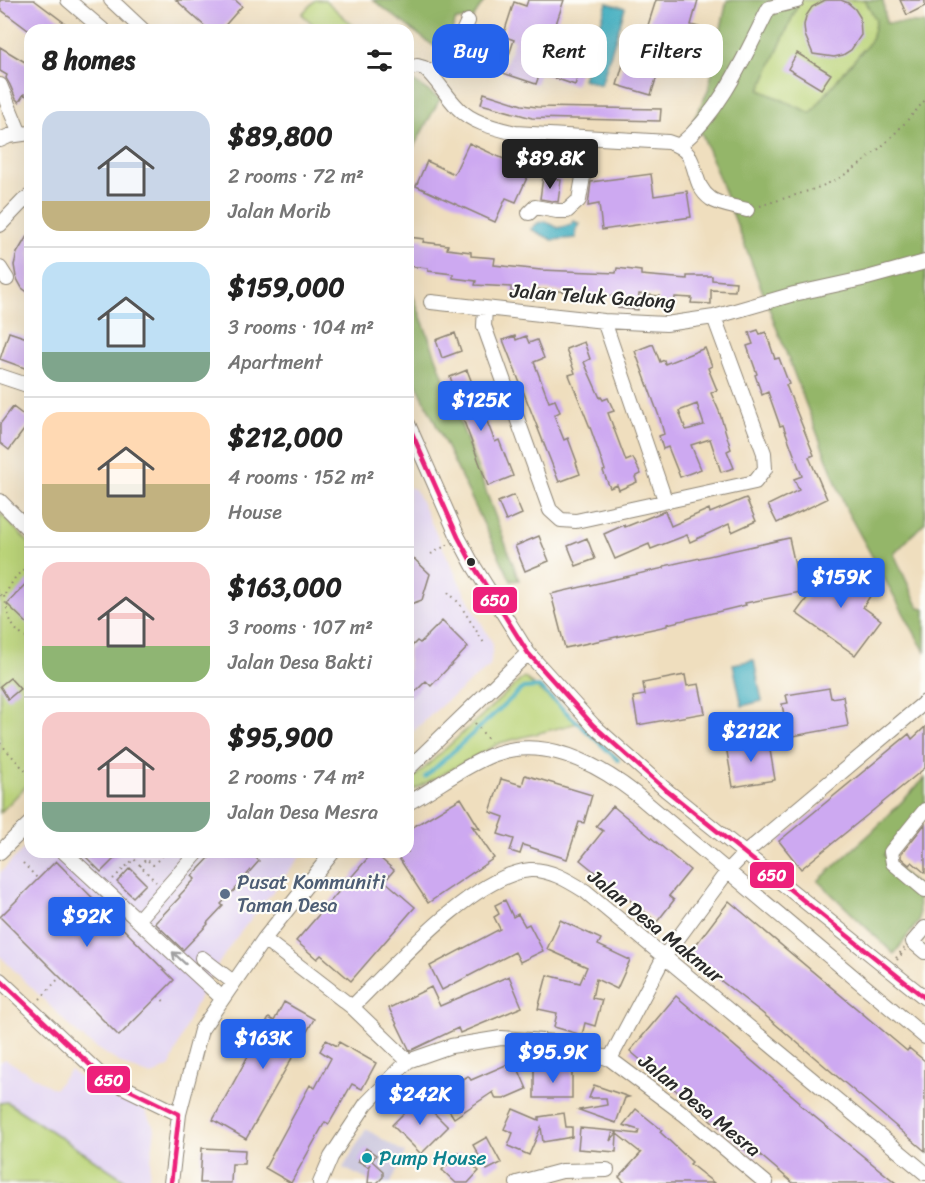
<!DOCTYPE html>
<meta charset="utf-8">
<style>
:root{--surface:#fff;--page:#f2f2f2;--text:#222;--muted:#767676;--line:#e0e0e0;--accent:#2563eb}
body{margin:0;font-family:Sriracha,sans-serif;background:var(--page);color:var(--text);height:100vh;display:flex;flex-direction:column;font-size:22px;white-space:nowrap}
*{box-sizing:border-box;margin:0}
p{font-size:20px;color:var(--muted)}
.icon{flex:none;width:33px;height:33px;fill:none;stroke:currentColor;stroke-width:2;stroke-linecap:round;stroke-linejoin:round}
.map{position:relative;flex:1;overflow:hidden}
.drawer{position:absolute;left:24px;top:24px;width:390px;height:834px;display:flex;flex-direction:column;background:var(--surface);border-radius:18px;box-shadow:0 6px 24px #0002}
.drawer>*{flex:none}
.banner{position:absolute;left:432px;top:24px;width:402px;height:54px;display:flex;gap:12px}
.price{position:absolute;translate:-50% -51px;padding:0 14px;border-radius:6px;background:var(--accent);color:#fff;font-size:20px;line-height:39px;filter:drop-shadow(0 2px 3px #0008)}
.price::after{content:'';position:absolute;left:50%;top:36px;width:18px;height:14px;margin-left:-9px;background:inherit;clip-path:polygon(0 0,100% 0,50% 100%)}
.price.current{background:#222;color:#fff}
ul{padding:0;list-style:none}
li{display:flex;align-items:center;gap:18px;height:150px;padding:0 18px}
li+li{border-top:2px solid var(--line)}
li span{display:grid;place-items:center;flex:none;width:168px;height:120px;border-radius:18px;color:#555}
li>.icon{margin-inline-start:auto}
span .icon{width:72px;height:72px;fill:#fffc;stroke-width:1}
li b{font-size:26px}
h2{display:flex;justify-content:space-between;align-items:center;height:72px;padding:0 18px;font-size:26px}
.tag{padding:0 21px;border-radius:18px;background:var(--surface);box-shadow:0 6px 24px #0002;font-size:21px;line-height:54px}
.tag.current{background:var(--accent);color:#fff}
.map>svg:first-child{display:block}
.built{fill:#e2d4f3}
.industrial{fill:#c5c0da}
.green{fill:#bbd479;stroke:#738052;stroke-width:1.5}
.forest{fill:#94b669;stroke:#60704a;stroke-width:1.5}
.water{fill:#40adbf;stroke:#366c75;stroke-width:1.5}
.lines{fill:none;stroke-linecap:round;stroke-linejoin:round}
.stream{stroke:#40adbf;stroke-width:4}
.building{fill:#cda9f1;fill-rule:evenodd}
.minor-casing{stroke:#8d8474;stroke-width:16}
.path{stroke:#8d8474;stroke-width:2;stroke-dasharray:1.5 4.5;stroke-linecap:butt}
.minor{stroke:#fff;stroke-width:14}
.bus-1-casing{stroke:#fdfcf7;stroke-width:9}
.bus-1{stroke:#ed207b;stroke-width:4.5}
.oneway{stroke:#a0a0a0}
.bus-dot{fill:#2b2b2b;stroke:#fdfcf7;stroke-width:2}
.service-dot{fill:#5c6f8a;stroke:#fdfcf7;stroke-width:2}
.culture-dot{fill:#0f9aa8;stroke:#fdfcf7;stroke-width:2}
.labels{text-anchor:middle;stroke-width:4.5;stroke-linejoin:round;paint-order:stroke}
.street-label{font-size:20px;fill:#2b2b2b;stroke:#fdfcf7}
.service-label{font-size:20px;fill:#4e5e75;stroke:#fdfcf7;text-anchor:start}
.culture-label{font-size:20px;fill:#0d838f;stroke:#fdfcf7;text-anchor:start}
.line-badge{stroke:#fdfcf7;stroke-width:2}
.badge-label{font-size:16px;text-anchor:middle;font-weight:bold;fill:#fff}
</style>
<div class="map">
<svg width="925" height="1183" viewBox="0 0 925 1183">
<rect width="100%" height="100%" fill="#fdfcf7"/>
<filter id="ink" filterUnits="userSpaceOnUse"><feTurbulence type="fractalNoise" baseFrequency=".0167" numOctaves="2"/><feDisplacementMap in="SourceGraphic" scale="12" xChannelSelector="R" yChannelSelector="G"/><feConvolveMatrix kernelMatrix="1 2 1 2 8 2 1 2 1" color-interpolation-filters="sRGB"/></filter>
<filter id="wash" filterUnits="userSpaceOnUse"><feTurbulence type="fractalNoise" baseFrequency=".008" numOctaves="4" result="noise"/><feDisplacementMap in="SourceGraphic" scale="24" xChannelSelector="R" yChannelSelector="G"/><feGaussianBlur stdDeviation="1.35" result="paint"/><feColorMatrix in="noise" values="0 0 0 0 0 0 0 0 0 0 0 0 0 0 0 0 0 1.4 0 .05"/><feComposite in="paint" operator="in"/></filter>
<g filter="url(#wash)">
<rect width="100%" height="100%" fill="#efdebe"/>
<!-- built -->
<path class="built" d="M408 487 415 489 464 592 493 644 490 666 443 704 408 736Z
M30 842V852H304L232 943 209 978 190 1016 170 1066 151 1076 126 1066 102 1052 80 1036 0 956V873Z
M5 1059 54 1089 70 1070 88 1084 116 1099 144 1109 155 1129 148 1183H0V1062Z"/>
<!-- industrial -->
<path class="industrial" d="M366 1129 405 1153 391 1183H374L343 1168Z"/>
<!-- green -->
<path class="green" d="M315 0H325L358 30H319L302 14Z
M800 0H865L876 20 871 41 841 75 812 114 760 90Z
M0 513 30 544V782L0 813Z
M524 677 578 723 500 743 408 793V783Z
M7 1102 125 1180V1183H0V1103Z"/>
<!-- forest -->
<path class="forest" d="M373 0H485L473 18 456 20 443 53Z
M727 0H800L760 90 811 113 841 75 871 41 876 20 865 0H883L886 23H925V522L894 554 919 608 925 609V652L847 511 702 134 689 129 708 91Z
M413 81 440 99 408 157V83Z
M408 282 519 580 511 581 408 366Z
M925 778V811L884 855 918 887 919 921 894 954 818 881 872 832Z"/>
<!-- water -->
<path class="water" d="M607 3 625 8 601 85 583 79Z
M545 221 558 228 570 225 574 221 580 224 576 230V238L552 240 531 229 538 223Z
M754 660 762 701 742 706 733 664Z"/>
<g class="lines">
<!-- stream -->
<path class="stream" d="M425 777 523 688 539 687 618 760"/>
</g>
<g id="blocks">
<!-- building -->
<path class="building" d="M0 0H34L74 30H28L0 9Z
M176 0H235L242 6 221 30H209Z
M528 0H564L551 39 586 51 575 85 540 73 536 84 503 73 514 40 503 36 514 2 526 6Z
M656 0H698L691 25 699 27 689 61 664 53 651 95 617 85 631 37 643 41Z
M825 0H841L848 3 855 9 860 17 861 35 851 50 843 55 834 57 813 54 805 35 804 25 806 16 812 7Z
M900 0H925V6L907 15Z
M0 47 30 65V99L24 94 19 102 16 99 10 85 6 78 7 75 0 71Z
M797 53 831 74 821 89 788 69Z
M484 93 522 105 537 107 661 109 660 121 532 118 481 104Z
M469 143 530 171 516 202 506 198 495 222 416 186 427 161 454 174Z
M651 174 654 196 687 191 691 217 602 230 599 204 588 206 591 182Z
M543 177 561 180 558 202 540 199Z
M30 231V294L22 288 16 277 14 265 17 253Z
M408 237 424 239 423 242 448 245 447 249 471 252V256L495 258 494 265 541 270 616 273 617 268 641 271V275L687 279V276H712V280L736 282 735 291 711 290V304L691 303 692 298 675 297 674 304 658 303 659 296 639 294 638 310 618 308 619 297 614 296 535 289 534 300 521 298 522 293 511 292V287L475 285 476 281 453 278V274L428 271V268L408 266Z
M758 330 760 334 766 332 775 359 779 358 789 384 786 385 814 455 809 457 827 499 777 523 768 505 799 490 794 479 802 476 783 425 780 426 768 392 762 395 755 375 757 374 747 346 753 344 749 333Z
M9 332 30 339V370L0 359Z
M455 333 461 351 442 358 436 340Z
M515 336 516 340 526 336 529 343 537 340 544 358 534 362 549 402 555 400 560 412 554 415 564 440 568 438 577 462 576 463 580 474 559 482 503 340Z
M584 342 590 359 584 362 600 398 601 397 603 400 608 398 614 411 608 413 626 461 633 458 641 474 635 477 637 482 619 490 617 485 610 488 603 471 605 470 591 430 569 375 575 373 566 349Z
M653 344 660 362 664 360 665 364 705 348 712 366 708 368 717 390 711 393 719 411 731 449 727 451 734 468 721 472 710 439 691 445 701 469 680 477 668 447 663 449 659 436 664 434 660 419 635 351ZM697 404 704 425 686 430 679 411Z
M467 370 495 442 499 440 513 476 488 486 459 408 462 407 450 377Z
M13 407 30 420V422L9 450 0 443V424Z
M514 495 522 514 506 521 498 502Z
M746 498 756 521 732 532 729 524 690 542 687 535 651 549 649 544 615 559 604 534 624 525 625 527 665 511 671 526 709 509 710 513Z
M539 536 549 561 525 571 515 546Z
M587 538 595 559 576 566 568 546Z
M789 538 801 592 745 603 746 605 667 624V626L565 648 551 594 664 568V566Z
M408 553 430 574 422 600 408 605Z
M833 563 874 590 863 607 881 620 855 655 796 613Z
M30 579V626L7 604Z
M442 621 468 647 431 686 426 681 408 699V650L417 641 420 643Z
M685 675 687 686 699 684 705 713 638 725 633 697 645 695 643 683Z
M10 678 20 689 8 699 0 686Z
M829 688 831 698 843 696 848 726 788 737 782 704 788 703 786 695Z
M925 727V768L801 869 779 841 909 734 912 739Z
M768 738 775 780 733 787 726 746Z
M525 775 592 795 584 823 579 822 567 859 523 845 520 854 510 851 514 839 498 834 504 817 490 812 501 779 522 785Z
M461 798 480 829 472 826 494 858 428 903 395 852H408V830Z
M613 806 690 870 669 896 674 900 657 922 580 860 603 831 596 826Z
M925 824V873L912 862 909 865 901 858V854Z
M81 852H121L101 872Z
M215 852H261L256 858 259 861 244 878 245 879 221 904 223 906 207 923 208 924 183 950 155 923 180 897 179 896 195 879 192 876Z
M373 852 394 870 385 881 415 907 351 981 321 955 317 959 296 941Z
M56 861 174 980 119 1036 0 917Z
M130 868 146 884 133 897 117 882Z
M505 900 513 917 518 914 525 926 529 924 543 951 520 962 515 952 442 990 430 966 500 929 494 917 499 914 495 905Z
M729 901 907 1051 909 1048 925 1061V1151L761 1012 688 955Z
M560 920 601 939 598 945 630 960 617 989 596 979 592 998 602 1000 595 1026 585 1023 582 1035 554 1027 557 1013 538 1009 547 975 580 983 587 967 547 949Z
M509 976 522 1007 460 1033 458 1028 410 1051 389 1008 431 987 440 1006Z
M676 996 800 1102 799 1104 896 1183H793L759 1154 755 1158 630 1051Z
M284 1002 314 1019 246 1139 213 1120 269 1018 274 1021Z
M326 1040 337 1046 339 1042 376 1063 362 1089 352 1084 329 1124 325 1122 291 1183 265 1168 310 1085 315 1088 331 1058 320 1051Z
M515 1061 527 1089 504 1099H496L493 1092 454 1118 435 1089 450 1079 454 1085 468 1076 471 1080Z
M534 1069H572V1098H534Z
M594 1085 629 1097 625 1098 616 1123 579 1110 607 1105 606 1098H589Z
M419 1098 448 1127 421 1154 392 1125Z
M513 1109 539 1120V1117L564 1113 566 1127H572V1137L543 1142 541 1127 529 1155 508 1146 513 1133 504 1129Z
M636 1109 662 1130 660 1132 692 1162 690 1164 714 1183H625L619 1177 641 1153 617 1134 616 1152 578 1149 580 1128 613 1131 610 1141 617 1133 614 1131 638 1134 639 1130 623 1125Z
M487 1137 501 1163 487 1170 473 1145Z
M202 1148 245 1150 244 1164H232L231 1183H200Z
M366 1148 376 1155 372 1161 383 1171V1177L377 1183H368L370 1164 368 1167 358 1161Z
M459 1152 479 1171 468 1183H456L442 1170Z"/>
</g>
</g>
<g filter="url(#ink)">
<use href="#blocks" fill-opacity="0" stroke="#8d8474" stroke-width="1.5"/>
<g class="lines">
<!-- minor casing -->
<g class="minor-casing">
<path id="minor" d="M68 0 103 30
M111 0 143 30
M408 69 417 66 424 68C437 79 446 96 458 108 472 123 496 128 515 133L668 142C704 152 687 182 711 199 720 205 736 207 747 210
M430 74 452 56 468 21
M0 85 20 134
M0 140 9 136 30 133
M680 145C722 110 745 55 769 8L797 1
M529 213 535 207 557 211H567L579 200 583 177C572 163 573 154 577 137
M0 225 23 201 30 196
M0 268 7 279
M431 302 604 321 666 324 714 317 794 294 867 278 925 262
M485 308 484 326 550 510 561 520 576 521 755 482 765 469 764 453 714 317
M604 321 665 500
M0 376 30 386
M408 424 458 537 473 565 528 653 593 725 666 790 925 998
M0 501 30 531
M408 769 528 653
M408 803C436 788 462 767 492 755 543 735 596 763 636 794L925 1037
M925 810 891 852 893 863 925 890
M0 852 30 823
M64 852 222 998
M138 920 198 852
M925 928 913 942 925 952
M264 939 352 1007 408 1061
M202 958 233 982
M0 980 103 1077 179 1114
M352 1007C393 967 472 876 530 870 550 869 569 881 585 891L925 1173
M610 1059 664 957 727 872 744 854 925 702
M171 1183 179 1114 201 1030 264 939 333 852
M320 1183 331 1157 366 1104 408 1061 451 1046 501 1038 557 1042 610 1059 685 1115 766 1183
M517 1183 562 1171 607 1170"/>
</g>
<!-- path -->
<path class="path" d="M760 206C780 199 802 194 822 186 864 169 896 134 925 100
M431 554 449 544
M448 592 459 603 484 643
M0 595 4 596 16 576 30 566
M4 596C9 617 10 630 30 640
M475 723 490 742
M0 743 30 776
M23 863 38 879
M140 866 146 859 153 865 166 852
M113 879 134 859 156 882
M896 958 904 948
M897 960 905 950
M158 996 165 1002
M40 999 60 977"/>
<!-- minor -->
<use href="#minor" class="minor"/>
<!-- bus-1 casing -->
<g class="bus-1-casing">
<path id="bus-1" d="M408 424 458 537 473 565 528 653 593 725 666 790 925 998
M0 980 103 1077 179 1114 171 1183"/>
</g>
<!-- bus-1 -->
<use href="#bus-1" class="bus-1"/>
</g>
<!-- one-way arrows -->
<defs><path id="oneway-shaft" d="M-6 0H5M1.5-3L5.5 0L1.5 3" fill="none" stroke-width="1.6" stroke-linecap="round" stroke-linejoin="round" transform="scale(1.5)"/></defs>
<use class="oneway" href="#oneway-shaft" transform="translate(179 958) rotate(-138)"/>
</g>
<!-- markers -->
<circle class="bus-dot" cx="471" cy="562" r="5"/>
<circle class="service-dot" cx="225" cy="894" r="6"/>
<circle class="culture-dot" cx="367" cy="1158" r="6"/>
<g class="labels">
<!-- street labels -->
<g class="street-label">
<text transform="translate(593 296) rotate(4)" y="7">Jalan Teluk Gadong</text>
<text transform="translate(656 926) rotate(39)" y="7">Jalan Desa Makmur</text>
<text transform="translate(700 1105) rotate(39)" y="7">Jalan Desa Mesra</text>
</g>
<!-- service labels -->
<g class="service-label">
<text x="237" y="889">Pusat Kommuniti<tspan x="237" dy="23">Taman Desa</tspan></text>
</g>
<!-- culture labels -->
<g class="culture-label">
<text x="379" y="1165">Pump House</text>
</g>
</g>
<g class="line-badge">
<rect x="472" y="586" width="46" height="28" rx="6" fill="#ed207b"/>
<rect x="749" y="861" width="46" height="28" rx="6" fill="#ed207b"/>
<rect x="86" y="1065" width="45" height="29" rx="6" fill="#ed207b"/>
</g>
<g class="badge-label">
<text x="495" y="606">650</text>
<text x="772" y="881">650</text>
<text x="109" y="1086">650</text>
</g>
</svg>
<b class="price current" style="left:550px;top:190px">$89.8K</b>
<b class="price" style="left:481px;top:432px">$125K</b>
<b class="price" style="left:841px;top:609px">$159K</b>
<b class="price" style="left:751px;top:763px">$212K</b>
<b class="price" style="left:87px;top:948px">$92K</b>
<b class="price" style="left:263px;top:1070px">$163K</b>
<b class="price" style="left:553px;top:1084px">$95.9K</b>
<b class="price" style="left:420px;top:1126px">$242K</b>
<div class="banner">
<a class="tag current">Buy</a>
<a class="tag">Rent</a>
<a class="tag">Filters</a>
</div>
<section class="drawer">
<h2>8 homes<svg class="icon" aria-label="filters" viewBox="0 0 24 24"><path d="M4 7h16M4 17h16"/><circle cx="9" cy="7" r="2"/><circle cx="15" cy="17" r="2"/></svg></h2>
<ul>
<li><span style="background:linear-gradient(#c9d6e8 75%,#c2b280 0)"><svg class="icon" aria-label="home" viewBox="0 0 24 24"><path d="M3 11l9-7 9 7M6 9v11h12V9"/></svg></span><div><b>$89,800</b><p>2 rooms · 72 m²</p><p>Jalan Morib</p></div></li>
<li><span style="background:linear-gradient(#bfe0f5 75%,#7fa58c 0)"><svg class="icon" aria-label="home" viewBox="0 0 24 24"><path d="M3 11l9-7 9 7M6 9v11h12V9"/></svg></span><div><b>$159,000</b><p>3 rooms · 104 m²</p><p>Apartment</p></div></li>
<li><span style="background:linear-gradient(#ffd9b3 60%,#c2b280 0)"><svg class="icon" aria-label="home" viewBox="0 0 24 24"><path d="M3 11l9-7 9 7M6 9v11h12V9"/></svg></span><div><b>$212,000</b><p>4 rooms · 152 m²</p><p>House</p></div></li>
<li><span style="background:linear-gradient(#f6c9c9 70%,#8fb573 0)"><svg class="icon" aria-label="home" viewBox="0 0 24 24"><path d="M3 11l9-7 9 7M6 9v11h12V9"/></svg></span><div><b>$163,000</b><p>3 rooms · 107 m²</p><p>Jalan Desa Bakti</p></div></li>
<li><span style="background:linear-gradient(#f6c9c9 75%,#7fa58c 0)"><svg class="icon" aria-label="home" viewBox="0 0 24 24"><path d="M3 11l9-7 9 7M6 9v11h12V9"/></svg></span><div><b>$95,900</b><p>2 rooms · 74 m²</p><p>Jalan Desa Mesra</p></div></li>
</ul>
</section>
</div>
